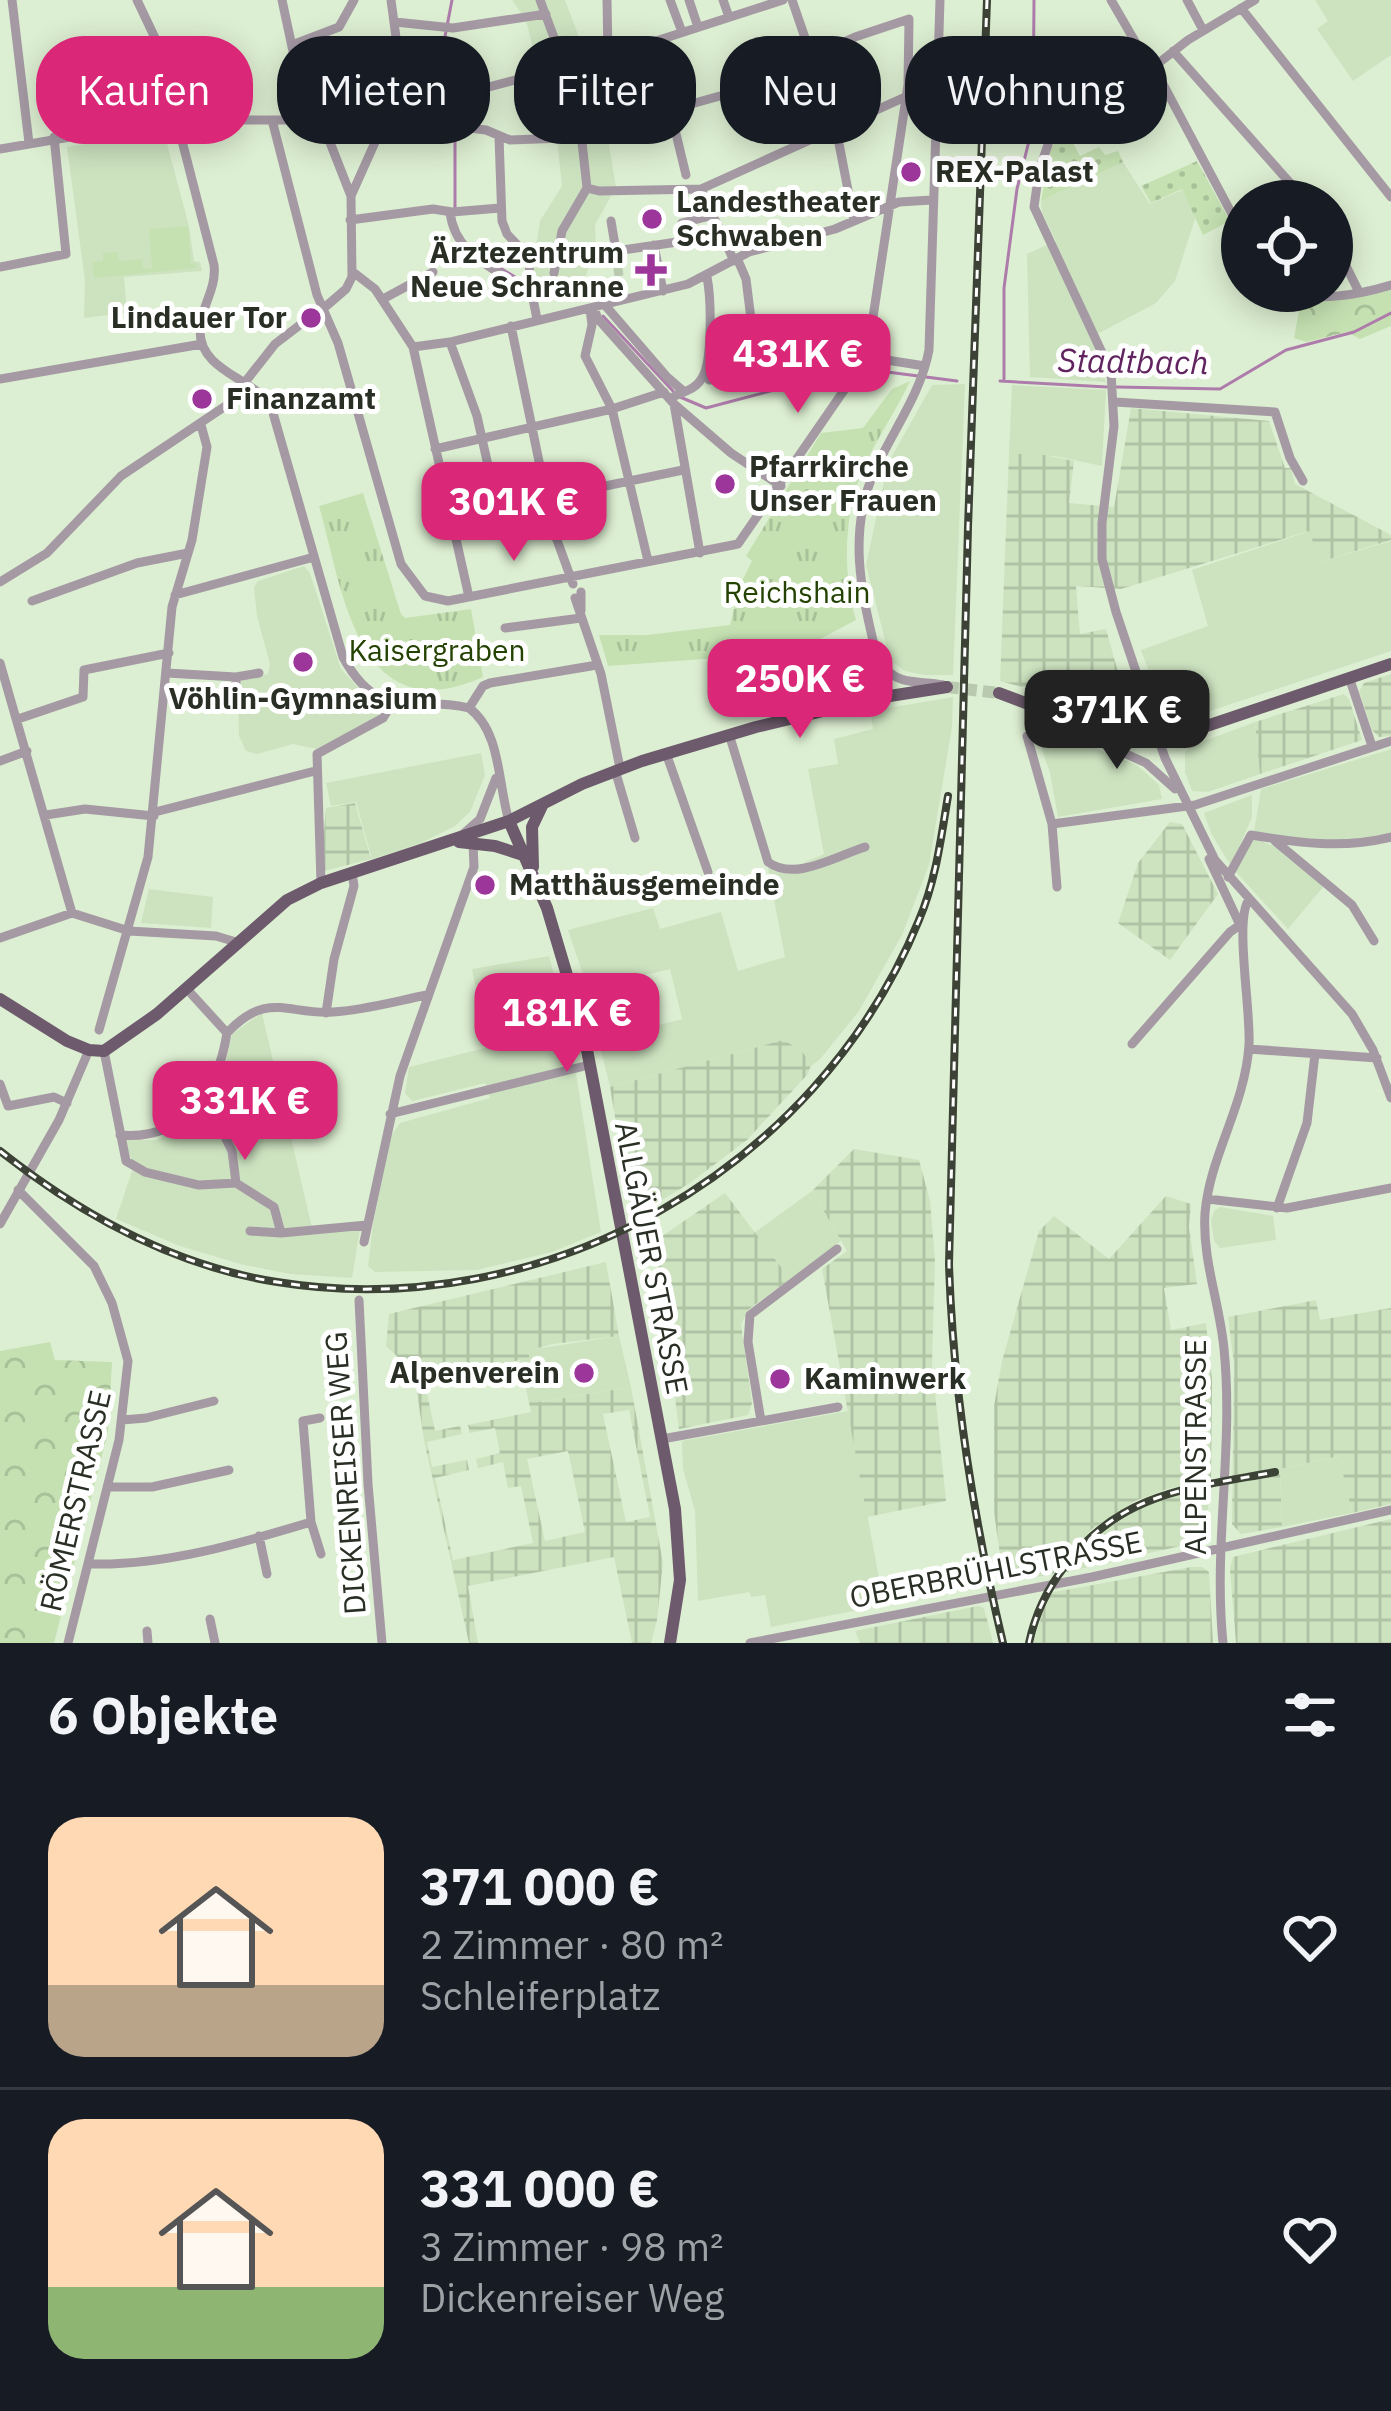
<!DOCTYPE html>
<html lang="de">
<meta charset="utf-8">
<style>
:root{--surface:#171b24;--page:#242831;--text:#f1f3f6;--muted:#9ea1a6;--line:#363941;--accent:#db2777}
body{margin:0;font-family:"IBM Plex Sans",sans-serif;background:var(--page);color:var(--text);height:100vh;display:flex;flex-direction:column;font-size:45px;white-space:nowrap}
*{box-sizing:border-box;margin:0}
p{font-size:39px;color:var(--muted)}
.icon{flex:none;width:66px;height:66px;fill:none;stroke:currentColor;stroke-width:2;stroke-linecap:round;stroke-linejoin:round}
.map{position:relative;height:1643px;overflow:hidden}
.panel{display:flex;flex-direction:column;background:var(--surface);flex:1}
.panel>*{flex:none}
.guide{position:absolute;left:36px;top:36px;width:1320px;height:108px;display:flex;gap:24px}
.fabs{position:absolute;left:1221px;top:180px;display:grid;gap:24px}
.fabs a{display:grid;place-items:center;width:132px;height:132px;border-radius:50%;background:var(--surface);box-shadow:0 6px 30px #0003;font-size:60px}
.price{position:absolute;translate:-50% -102px;padding:0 27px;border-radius:24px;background:var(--accent);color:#fff;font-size:39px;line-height:78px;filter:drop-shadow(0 3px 6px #0008)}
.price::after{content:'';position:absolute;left:50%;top:72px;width:36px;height:27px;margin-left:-18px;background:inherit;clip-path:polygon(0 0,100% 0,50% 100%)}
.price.on{background:#222;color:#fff}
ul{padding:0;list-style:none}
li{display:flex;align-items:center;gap:36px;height:300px;padding:0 48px}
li+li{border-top:3px solid var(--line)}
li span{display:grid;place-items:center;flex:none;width:336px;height:240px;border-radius:36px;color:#555}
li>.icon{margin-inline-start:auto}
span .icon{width:144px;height:144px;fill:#fffc;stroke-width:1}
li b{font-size:51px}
h2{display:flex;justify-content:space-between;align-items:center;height:144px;padding:0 48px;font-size:51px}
.tag{padding:0 42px;border-radius:48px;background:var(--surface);box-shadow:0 6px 30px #0003;font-size:42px;line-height:108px}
.tag.on{background:var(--accent);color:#fff}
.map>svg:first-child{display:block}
.built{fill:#cde3c0}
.industrial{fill:url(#industrial-grid);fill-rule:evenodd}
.grass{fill:url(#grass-dots)}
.forest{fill:url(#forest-crowns)}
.park{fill:url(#park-tufts)}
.garden{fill:#c5e1b2}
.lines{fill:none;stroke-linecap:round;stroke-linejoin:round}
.stream{stroke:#ae7cab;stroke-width:3}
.minor-tunnel{stroke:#b9c9af;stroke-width:9;stroke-dasharray:9 4.5;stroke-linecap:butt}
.major-tunnel{stroke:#b9c9af;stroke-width:12;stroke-dasharray:12 6;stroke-linecap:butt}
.minor{stroke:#a59aa4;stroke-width:9}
.major{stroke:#6d5a6c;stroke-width:12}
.rail-casing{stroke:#3c4336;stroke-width:8}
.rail{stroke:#fff;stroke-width:3;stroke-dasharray:9;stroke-linecap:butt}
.poi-dot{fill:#9d369b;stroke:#fff;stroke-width:4.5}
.labels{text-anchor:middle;stroke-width:10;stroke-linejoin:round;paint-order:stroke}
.poi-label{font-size:30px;font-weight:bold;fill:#292f24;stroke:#fff;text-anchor:start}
.park-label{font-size:30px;fill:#244303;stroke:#fff}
.street-label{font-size:30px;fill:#292f24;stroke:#fff}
.water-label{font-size:33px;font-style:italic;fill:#612460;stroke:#fff}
</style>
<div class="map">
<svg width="1391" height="1643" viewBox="0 0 1391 1643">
<defs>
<pattern id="industrial-grid" width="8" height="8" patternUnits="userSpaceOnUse" patternTransform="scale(3)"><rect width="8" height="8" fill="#cde3c0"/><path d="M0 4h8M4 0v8" fill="none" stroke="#b0c3a5"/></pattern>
<pattern id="grass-dots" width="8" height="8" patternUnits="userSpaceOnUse" patternTransform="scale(3)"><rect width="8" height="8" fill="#c5e1b2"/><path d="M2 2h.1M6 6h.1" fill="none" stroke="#a9c199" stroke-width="1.8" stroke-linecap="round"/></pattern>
<pattern id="forest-crowns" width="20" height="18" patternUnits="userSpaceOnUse" patternTransform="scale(3)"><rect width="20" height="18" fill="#c5e1b2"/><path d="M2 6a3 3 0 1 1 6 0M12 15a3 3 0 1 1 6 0" fill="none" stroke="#a9c199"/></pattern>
<pattern id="park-tufts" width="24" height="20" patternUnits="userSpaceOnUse" patternTransform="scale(3)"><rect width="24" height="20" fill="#c5e1b2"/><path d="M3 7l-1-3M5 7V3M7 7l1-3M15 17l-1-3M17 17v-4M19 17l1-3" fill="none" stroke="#a9c199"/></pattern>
</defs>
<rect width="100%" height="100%" fill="#ddefd2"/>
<!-- built -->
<path class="built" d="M512 0H565L583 48 535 57 526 20Z
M1315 0H1391V55L1353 81 1317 29 1328 21Z
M589 64 605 121 616 187 595 225 596 247 585 278H531L540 221 562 186 550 75Z
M158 132 165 136 189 226 194 261 200 262 202 271 124 277 127 313 84 318 85 281 67 147Z
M1123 162 1150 204 1182 190 1196 216 1175 281 1156 303 1092 337 1106 382 1030 377 1027 254 1056 241 1042 213 1041 201Z
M965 384 953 675H924L905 671 890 660 866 565 888 463 932 385Z
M1012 385 1106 390 1102 466 1054 456 1009 454Z
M1310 531 1320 562 1391 541V651L1192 717 1165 715 1141 650 1208 626 1192 570Z
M304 566 310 573 341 669 378 709 379 718 316 749 293 744 257 754 246 751 239 736 238 682 268 674 270 664 257 616 254 587 258 581Z
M953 697 952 727 929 865 902 935 859 1011 821 1058 810 1067 783 1040 610 1087 599 1041 682 1019 670 969 588 989 568 930 653 908 660 929 721 912 738 971 785 957 768 868 794 867 824 854 808 769 838 764 834 739 873 729 870 711Z
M1030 715 1084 744 1137 765 1159 785 1162 799 1058 817 1050 773Z
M1255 722 1260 774 1208 792 1192 791 1185 772V752L1196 744Z
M1391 749V834L1353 843 1278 840 1254 832 1261 789Z
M481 753 485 775 470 812 455 826 421 843 372 859 356 802 331 806 326 783Z
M1252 795V817L1231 866 1211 833 1204 813Z
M1255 838 1277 848 1324 886 1288 929 1235 871 1249 841Z
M149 889 213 897 211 928 141 923Z
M549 956 570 1035 601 1232 552 1252 477 1270 375 1272 368 1266 373 1224 391 1136 400 1123 490 1098 485 1083 412 1101 405 1093 409 1067 497 1045 485 985H475L472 969Z
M262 1013 313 1232 360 1229 352 1278 290 1274 240 1264 180 1246 116 1219 134 1165 124 1140H157L196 1116 214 1096 223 1076 232 1034Z
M812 1191 841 1241 790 1279 754 1233Z
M1220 1207 1273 1216 1276 1240 1220 1248 1214 1241 1211 1221 1214 1211Z
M619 1336 631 1387 538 1402 528 1350Z
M848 1411 884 1605 771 1627 765 1595 751 1597 749 1592 698 1601 695 1511 683 1469 682 1441Z
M1340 1456 1352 1513 1282 1527 1280 1469Z"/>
<!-- industrial -->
<path class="industrial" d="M1131 408 1269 421 1285 468H1291L1295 484 1391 535V540L1320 562 1309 531 1121 589 1076 586 1080 634 1106 629 1123 690 1119 706 1072 705 1071 687H1022L1000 681 1009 454H1039L1074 461 1069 503 1114 507Z
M1391 674V736L1379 737 1372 730 1359 691 1364 683Z
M1344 694 1349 699 1362 740 1260 774 1255 722Z
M355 803 371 859 324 871 321 865 326 808Z
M1170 822 1182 824 1218 894 1170 960 1118 923 1138 863Z
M783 1040 801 1050 811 1064 808 1074 747 1140 690 1183 647 1209 640 1208 622 1158 610 1087Z
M854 1149 919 1160 930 1201 935 1260 932 1363 946 1501 867 1517 822 1269 847 1251 812 1191Z
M725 1193 790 1279 749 1309 741 1324 752 1403 748 1415 679 1429 655 1241Z
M1166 1196 1191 1204 1189 1227 1197 1284 1164 1288 1171 1330 1206 1323 1212 1380 1211 1480 1167 1489 1135 1501 1092 1529 1053 1574 1004 1583 994 1512V1406L1002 1361 1039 1231 1054 1216 1109 1259Z
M606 1262 619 1336 553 1344 528 1351 539 1402 631 1387 663 1563 657 1620 651 1643H632L614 1557 468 1586 478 1643H469L424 1440 414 1372 386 1346 389 1314ZM520 1360 531 1412 468 1425 470 1433 495 1428 500 1453 476 1459 478 1468 503 1462 508 1488 521 1486 533 1543 453 1560 435 1478 469 1470 467 1460 432 1467 427 1442 462 1434 460 1426 435 1431 423 1374 460 1366 462 1372ZM629 1410 650 1517 626 1522 603 1414ZM568 1451 585 1532 545 1541 527 1459Z
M1316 1300 1320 1320 1391 1308V1504L1352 1513 1339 1456 1280 1469 1282 1527 1241 1534 1232 1524 1234 1364 1228 1317Z
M1209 1488 1206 1537 1202 1541 1062 1573 1095 1535 1113 1521 1153 1500Z
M1391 1519V1643H1236L1230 1569 1233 1557Z
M1191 1567H1202L1209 1572 1213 1643H1033L1049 1593Z
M978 1606 984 1608 993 1643H860L855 1631Z"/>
<!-- grass -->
<path class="grass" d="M1065 128 1080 156 1099 147 1105 155 1118 151 1123 162 1041 201 1051 149Z
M1197 161 1230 221 1203 235 1182 189 1151 203 1141 186Z"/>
<!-- forest -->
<path class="forest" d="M1391 288V326L1360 339 1347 332 1306 342 1294 338 1301 300Z
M50 1342 55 1360 112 1362 108 1432 54 1643H0V1351Z"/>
<!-- park -->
<path class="park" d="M910 381C896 412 875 440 862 472 843 517 843 574 856 620L792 654 771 661 704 659 608 666 599 635H647L730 625 739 587 752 561 746 556 821 433 863 428 892 389Z
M363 493 401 614 405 618 471 609 483 677C357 734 343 590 319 506Z"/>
<!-- garden -->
<path class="garden" d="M188 226 191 263 196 264 197 268 94 278 92 262 103 261V253L117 252 119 261 142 259 143 269 152 268 149 229Z"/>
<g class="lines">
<!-- stream -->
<path class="stream" d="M443 74V47L452 0
M451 109 454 120
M455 130V210
M487 260 525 283
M603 316 673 391
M864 369 957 381
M1004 379V288L1017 189 1033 125 1034 0
M1000 381 1107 387
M1117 387 1220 389 1286 350 1354 332 1391 313
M680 397 706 408 854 369"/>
<!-- minor-tunnel -->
<path class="minor-tunnel" d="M616 254 619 276"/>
<!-- major-tunnel -->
<path class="major-tunnel" d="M947 687 999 693"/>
<!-- minor -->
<path class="minor" d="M12 0 29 143
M137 0 156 40 214 265C217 290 200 307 200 331 200 371 253 378 271 406L343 657C380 725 415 694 469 708
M282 0 294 56 297 119
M540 0 565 67 581 133 587 188 562 231 554 273
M607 0 608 56
M670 0 682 32
M689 0 698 27
M723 0 729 17
M792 0 836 128 854 221
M1111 0 1151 69
M1187 0 1203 30
M1255 0 1188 40 1137 80 1053 130 1039 171 1034 207 1111 372 1114 426 1102 523V559L1116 612 1165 758 1215 860 1352 1014 1373 1050 1391 1098
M1241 8 1391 197
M395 22 453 28 546 14
M292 45 339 27 354 0
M625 51 639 112
M1173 51 1306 201
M1154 67 1242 233
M670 109 686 175
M320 117 351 196
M272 120 317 295 338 343 401 564 425 596 448 601 738 544 867 357 908 85 909 19 855 37 727 94 684 106 625 115 565 138 510 140 486 130 453 126 441 117 438 107
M499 137 502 221 507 234 530 258 529 279 537 319
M0 149 169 120H284L411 111 438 107 462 94 625 51 783 0
M587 188 599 191 701 189 903 98
M701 189 734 261
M450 212C455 258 500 269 532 295
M350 220 433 209 452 212 500 208
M611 221 616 251
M1332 238 1359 292
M654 245 663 291
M616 251 684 241 682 223 714 215
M0 267 66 254 54 137
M353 272 375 289 413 347 469 597
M1286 291C1316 303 1361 294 1391 285
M383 299 433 272
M604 304 667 377 682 390
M594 308 598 319 674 404 731 453 781 486
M590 309 592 325 585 356 612 409 648 561
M317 314 346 289 352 277 351 196 393 102 397 45 391 0
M511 326 553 529 573 584
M450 342 477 416 491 479 515 475
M413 347 450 342 688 284 749 252 835 229 899 202 932 200
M867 357 925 366
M705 375 709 380 731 378 757 367 746 279 737 258
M0 379 202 344
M670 399C681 391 694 392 702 378 713 361 711 297 707 277
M1115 402 1275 412 1290 458 1303 481
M674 404 700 553
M435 449 612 409 664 392
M547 498 683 470
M0 582 47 553 121 476 227 405 275 344 305 321
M175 595 314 557
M575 598 601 674 620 768
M32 601 137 563 188 553
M581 611V592
M505 628 581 618
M0 663 72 913
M883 665C898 687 921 680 943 685
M167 673 236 677 259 673
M1349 677 1372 746
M863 696 871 681 875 660
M886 696C870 620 840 544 876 468 894 429 921 393 929 350L940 0
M236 707V677
M469 708 483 686 490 683 597 665
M469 708C501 731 498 785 509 821
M18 719 83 697 84 670 169 653
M1089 727 1098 741 1146 763 1175 789
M729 734 768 862C795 882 836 856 865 847
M1027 736 1052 824 1057 887
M666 753 708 872
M0 761 27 751
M615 770 635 838
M155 812 315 771
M46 815 85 809 154 816
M1052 824 1195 805 1391 741
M463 834 480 819 496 778
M1275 841 1352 905 1374 941
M1209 859 1240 925
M1228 877 1251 835C1299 843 1342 849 1391 837
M321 883 317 754 383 718 393 702
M0 938 72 913 129 931 216 936 236 942
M186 988 227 1033
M326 1013 334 959 354 886 352 873
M99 1030 148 857 172 607 192 540 207 447 201 425
M227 1033C267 990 288 1015 333 1012 365 1010 396 1001 427 995
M1132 1044 1230 932 1240 925
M1249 1049 1377 1058
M104 1051 126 1161 145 1172 199 1185 236 1183 274 1207 281 1233
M0 1084 8 1106 54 1097 67 1103
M205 1096 232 1151 236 1183
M390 1114 589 1065
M120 1135C185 1141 218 1090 227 1033
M18 1190 94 1266 112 1303 128 1361 119 1440 68 1643
M1207 1199 1287 1208 1391 1188
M1277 1208 1307 1123 1315 1054
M0 1224 59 1120 89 1050
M250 1231 281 1233 367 1225
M364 1242 400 1076 474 867 473 843
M359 1300 368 1484 382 1643
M122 1420 146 1418 214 1401
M761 1421 748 1342 750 1315 837 1249
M662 1439 838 1407
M109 1487H152L229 1470
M311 1522 321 1554
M259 1536 267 1574
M90 1564C164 1566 242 1543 311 1522L303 1421 320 1418
M210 1619 215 1643
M147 1631 148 1643
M750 1643 1092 1577 1391 1510
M1223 1643C1213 1545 1234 1447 1224 1349 1220 1304 1202 1260 1205 1213 1210 1155 1245 1106 1249 1045 1251 1011 1235 923 1248 901"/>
<!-- major -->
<path class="major" d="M999 693 1089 727 1177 736 1391 664
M509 821 547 908 583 1029 675 1509 680 1580 670 1643
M459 842 495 846 523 855
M533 867 532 827 542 806
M0 999 67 1041 89 1050 104 1051 157 1014 287 900 321 883 509 821 582 784 642 761 756 727 877 698 947 687"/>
<!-- rail casing -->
<g class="rail-casing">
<path id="rail" d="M987 0 968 527 949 1264C953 1393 973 1517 1003 1643
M0 1151C81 1215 174 1266 277 1282 544 1325 817 1170 919 920 936 880 941 838 948 796
M1029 1643C1035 1615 1047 1589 1065 1566 1120 1492 1190 1488 1275 1472"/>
</g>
<!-- rail -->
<use href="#rail" class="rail"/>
</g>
<!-- markers -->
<g class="poi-dot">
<circle cx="911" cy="172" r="12"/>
<circle cx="652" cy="219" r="12"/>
<path d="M645 252h12v12h12v12h-12v12h-12v-12h-12v-12h12z"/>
<circle cx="311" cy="318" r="12"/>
<circle cx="202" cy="399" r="12"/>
<circle cx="725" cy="484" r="12"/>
<circle cx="303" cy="662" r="12"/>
<circle cx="485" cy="885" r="12"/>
<circle cx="584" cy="1373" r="12"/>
<circle cx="780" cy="1379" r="12"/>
</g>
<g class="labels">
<!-- poi labels -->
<g class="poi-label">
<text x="935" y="182">REX-Palast</text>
<text x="676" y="212">Landestheater<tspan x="676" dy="34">Schwaben</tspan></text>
<text x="624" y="263" text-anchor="end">Ärztezentrum<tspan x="624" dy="34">Neue Schranne</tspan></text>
<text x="287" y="328" text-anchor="end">Lindauer Tor</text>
<text x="226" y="409">Finanzamt</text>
<text x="749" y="477">Pfarrkirche<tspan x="749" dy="34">Unser Frauen</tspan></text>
<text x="303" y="709" text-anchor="middle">Vöhlin-Gymnasium</text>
<text x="509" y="895">Matthäusgemeinde</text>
<text x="560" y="1383" text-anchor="end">Alpenverein</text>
<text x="804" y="1389">Kaminwerk</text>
</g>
<!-- park labels -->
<g class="park-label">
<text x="797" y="603">Reichshain</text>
<text x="437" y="661">Kaisergraben</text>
</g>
<!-- street labels -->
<g class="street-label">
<text transform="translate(651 1258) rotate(79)" y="10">ALLGÄUER STRASSE</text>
<text transform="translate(1196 1447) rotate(-90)" y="10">ALPENSTRASSE</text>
<text transform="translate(346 1473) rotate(-94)" y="10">DICKENREISER WEG</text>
<text transform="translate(76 1501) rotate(-77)" y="10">RÖMERSTRASSE</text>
<text transform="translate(996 1570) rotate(-11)" y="10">OBERBRÜHLSTRASSE</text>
</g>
<!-- water labels -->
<g class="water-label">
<text transform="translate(1133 361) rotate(1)" y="12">Stadtbach</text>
</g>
</g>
</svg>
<div class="fabs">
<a><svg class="icon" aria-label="locate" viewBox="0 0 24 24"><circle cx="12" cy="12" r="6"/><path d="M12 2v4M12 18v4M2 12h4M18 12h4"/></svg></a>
</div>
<b class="price" style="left:798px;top:416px">431K €</b>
<b class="price" style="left:514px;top:564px">301K €</b>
<b class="price" style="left:800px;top:741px">250K €</b>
<b class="price on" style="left:1117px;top:772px">371K €</b>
<b class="price" style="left:567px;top:1075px">181K €</b>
<b class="price" style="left:245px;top:1163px">331K €</b>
<div class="guide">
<a class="tag on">Kaufen</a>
<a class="tag">Mieten</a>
<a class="tag">Filter</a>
<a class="tag">Neu</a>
<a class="tag">Wohnung</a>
</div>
</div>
<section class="panel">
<h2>6 Objekte<svg class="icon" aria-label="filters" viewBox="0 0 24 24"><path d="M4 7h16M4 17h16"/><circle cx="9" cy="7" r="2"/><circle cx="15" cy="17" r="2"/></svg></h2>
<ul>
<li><span style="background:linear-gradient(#ffd9b3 70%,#b9a48a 0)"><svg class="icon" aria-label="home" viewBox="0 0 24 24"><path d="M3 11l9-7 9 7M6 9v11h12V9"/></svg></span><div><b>371 000 €</b><p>2 Zimmer · 80 m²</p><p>Schleiferplatz</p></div><svg class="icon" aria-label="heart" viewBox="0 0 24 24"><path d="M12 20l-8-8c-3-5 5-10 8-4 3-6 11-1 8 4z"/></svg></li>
<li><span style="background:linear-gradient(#ffd9b3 70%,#8fb573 0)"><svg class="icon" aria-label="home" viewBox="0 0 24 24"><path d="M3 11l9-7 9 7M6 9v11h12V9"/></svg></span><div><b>331 000 €</b><p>3 Zimmer · 98 m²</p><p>Dickenreiser Weg</p></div><svg class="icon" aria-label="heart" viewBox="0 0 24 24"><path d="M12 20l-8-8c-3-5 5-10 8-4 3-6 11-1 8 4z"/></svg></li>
</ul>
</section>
